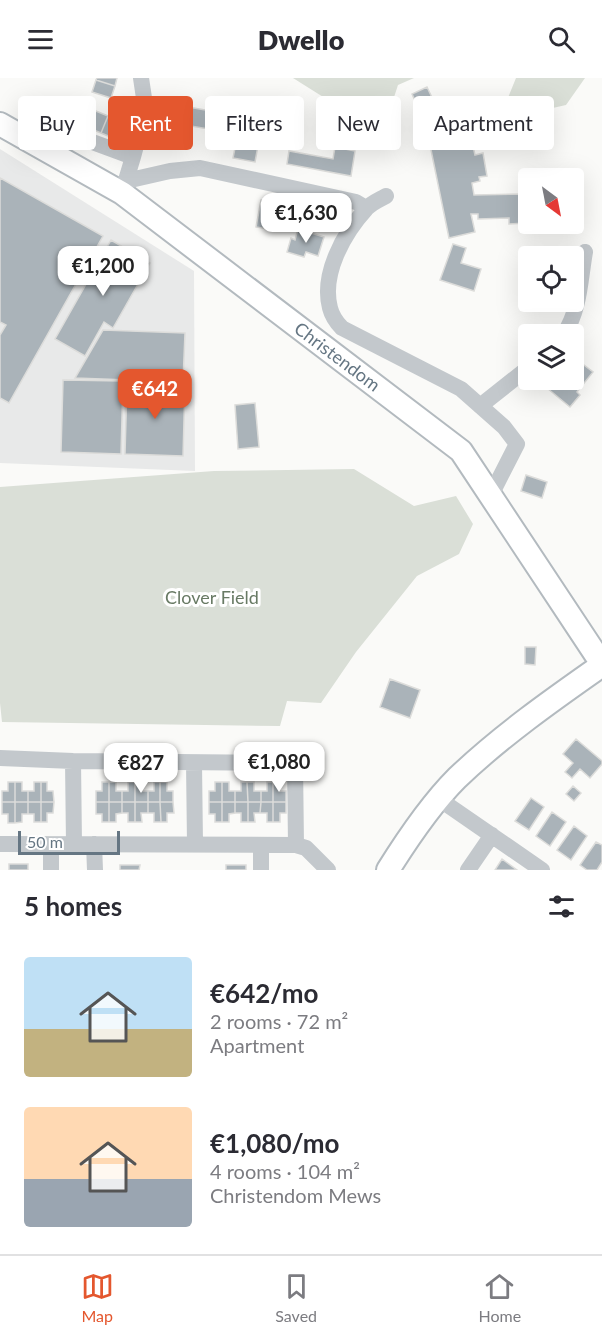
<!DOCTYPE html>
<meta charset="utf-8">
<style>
:root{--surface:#fff;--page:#f2f2f3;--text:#2b2b33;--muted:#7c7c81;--line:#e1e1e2;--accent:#e4572e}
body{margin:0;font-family:Lato,sans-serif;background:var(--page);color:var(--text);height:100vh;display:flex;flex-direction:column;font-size:22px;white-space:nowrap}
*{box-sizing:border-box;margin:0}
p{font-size:20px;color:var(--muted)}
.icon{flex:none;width:33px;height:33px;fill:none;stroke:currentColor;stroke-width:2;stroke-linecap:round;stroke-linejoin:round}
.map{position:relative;height:792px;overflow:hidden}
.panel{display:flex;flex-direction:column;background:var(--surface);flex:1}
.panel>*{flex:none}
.banner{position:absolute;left:18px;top:18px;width:567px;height:54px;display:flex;gap:12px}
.needle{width:39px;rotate:148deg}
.buttons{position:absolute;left:518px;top:90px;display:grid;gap:12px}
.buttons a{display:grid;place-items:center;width:66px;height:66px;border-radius:6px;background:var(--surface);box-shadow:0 6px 24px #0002;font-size:30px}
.scale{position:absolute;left:18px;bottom:15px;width:102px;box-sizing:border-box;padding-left:6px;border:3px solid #657683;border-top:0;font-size:16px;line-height:21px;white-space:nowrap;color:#657683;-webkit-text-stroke:4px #fff;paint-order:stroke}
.price{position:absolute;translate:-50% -51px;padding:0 14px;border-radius:12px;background:#fff;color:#222;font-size:20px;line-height:39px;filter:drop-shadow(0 2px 3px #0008)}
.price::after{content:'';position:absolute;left:50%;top:36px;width:18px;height:14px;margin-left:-9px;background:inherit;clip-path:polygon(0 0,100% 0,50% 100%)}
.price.on{background:var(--accent);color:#fff}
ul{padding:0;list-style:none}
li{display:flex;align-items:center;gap:18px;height:150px;padding:0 24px}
li span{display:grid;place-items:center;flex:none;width:168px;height:120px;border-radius:6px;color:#555}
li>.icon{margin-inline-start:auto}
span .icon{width:72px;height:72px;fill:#fffc;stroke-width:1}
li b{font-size:26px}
h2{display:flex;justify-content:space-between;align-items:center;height:72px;padding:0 24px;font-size:26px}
.tag{padding:0 21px;border-radius:6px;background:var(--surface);box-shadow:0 6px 24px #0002;font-size:21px;line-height:54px}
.tag.on{background:var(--accent);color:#fff}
header{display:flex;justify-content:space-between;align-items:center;height:78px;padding:0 24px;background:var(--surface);font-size:27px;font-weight:800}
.menu{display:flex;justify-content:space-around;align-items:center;height:84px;border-top:2px solid var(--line);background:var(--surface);font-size:16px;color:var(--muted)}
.menu a{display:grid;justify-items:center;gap:3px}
.menu .on{color:var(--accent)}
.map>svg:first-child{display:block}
.built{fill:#e8e9e9}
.green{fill:#dadfd7}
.building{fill:#aab3b9;stroke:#dcdcda;stroke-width:1.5}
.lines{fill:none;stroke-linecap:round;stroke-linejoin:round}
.secondary-casing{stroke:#b3babf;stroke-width:26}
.street{stroke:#c3c8cc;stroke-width:16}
.secondary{stroke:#fff;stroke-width:22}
.labels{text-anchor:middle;stroke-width:6;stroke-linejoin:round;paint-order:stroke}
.street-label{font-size:18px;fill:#657683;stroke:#fff}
.park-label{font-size:18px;fill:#687a64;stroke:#fff}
</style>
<header><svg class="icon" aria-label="menu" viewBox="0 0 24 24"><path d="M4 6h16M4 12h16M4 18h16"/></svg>Dwello<svg class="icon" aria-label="search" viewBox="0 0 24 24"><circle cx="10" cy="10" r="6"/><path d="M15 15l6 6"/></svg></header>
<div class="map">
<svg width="602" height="792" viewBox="0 0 602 792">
<rect width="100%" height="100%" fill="#fafaf8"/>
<!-- built -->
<path class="built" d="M0 71 194 193 195 393 0 385Z"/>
<!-- green -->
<path class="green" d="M293 0H414L398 7 382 56Z
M516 0H585L566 27 499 42Z
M354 391 414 428 456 418 473 446 459 476 417 498 356 574 321 625 287 623 280 648 2 644 0 625V409L214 393Z"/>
<!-- building -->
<path class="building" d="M97 0H117L115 8 96 2Z
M96 2 115 8 111 20 92 14Z
M427 9 435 26 440 23 445 35 433 40 435 44 427 48 412 16Z
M73 24 91 31 84 48 65 41 67 36 64 35 67 26 72 28Z
M188 29 217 34 214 52 185 47Z
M91 31 108 38 101 55 84 48Z
M108 38 125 44 118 62 101 55Z
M471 59 475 77 483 75 487 98 479 99 480 103 472 105 474 117 528 116V141H526V145L509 146V140L478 141V136H471L475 154 449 160 430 67Z
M236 65 258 68 255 84 233 80Z
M335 69 355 73 351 98 287 86 289 73 333 81Z
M0 100 103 158 9 325 0 320V257L6 247 0 244Z
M261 122 286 126 283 140 276 139 274 152 256 149Z
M298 151 324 159 318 178 306 174 304 179 287 174 291 160 295 162Z
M111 162 150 185 113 250 104 244 85 278 55 261Z
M453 166 466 170 461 185 481 191 474 213 440 202Z
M103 252 185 255 183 304 75 300Z
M580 284 593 294 577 314 580 317 570 329 547 310 554 302H560L564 304 566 302H573V292Z
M63 302 123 303 121 376 61 374Z
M127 305 185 307 183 378 125 376Z
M255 325 259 369 238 371 235 327Z
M526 397 547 404 542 420 521 413Z
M525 569H536L535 587 525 586Z
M390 601 420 612 410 640 380 629Z
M576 661 602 683V686L590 700 580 691 572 700 565 694 573 685 563 676Z
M8 704H15V724H2V713H8Z
M15 704H22V713H28V724H15Z
M34 704H41V724H28V713H34Z
M41 704H47V713H53L54 724H41Z
M102 704H109V724H96V713H102Z
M109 704H116V713H122V724H109Z
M128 704H135V724H122V713H128Z
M135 704H141V713H148V724H135Z
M154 704H160V724H148V713H154Z
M160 704H167V713H173V724H160Z
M215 704H222V724H209V713H215Z
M222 704H229V713H235V724H222Z
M241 704H247L248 724H235V713H241Z
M247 704H254V713H261V724H248Z
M267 704H273V724H261V713H267Z
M273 704H280V713H286V724H273Z
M573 708 581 715 574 723 566 716Z
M531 720 544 729 529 752 515 743Z
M2 724H15V745H8V736H2Z
M15 724H28V736H22V744L15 745Z
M28 724H41V744H34V736H28Z
M41 724H54L53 735H47V744H41Z
M96 724H109V744H102V736H96Z
M109 724H122V735L116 736V744H109Z
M122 724H135V744H128V735H122Z
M135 724H148V735H141L142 744H135Z
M148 724H160L161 744H154V735H148Z
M160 724H173L174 735H167V744H161Z
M209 724H222V744H215V736H209Z
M222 724H235V735L229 736V744H222Z
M235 724H248V744H241V735H235Z
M248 724H261L260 735H254L255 744H248Z
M261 724H273V744H267V735H260Z
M273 724H286V735H280V744H273Z
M552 734 566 744 550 768 536 758Z
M574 748 587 758 571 782 557 772Z
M596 764 602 767V784L597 792H587L580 787Z
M502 781 517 792H495Z
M9 786H28V792H9Z
M120 787H140L139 792H120Z
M226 787H246V792H226Z"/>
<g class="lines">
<!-- secondary casing -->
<g class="secondary-casing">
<path id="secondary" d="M0 46 122 115 461 373 602 586
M388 792C408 760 430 727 457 700 501 658 552 622 602 587"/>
</g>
<!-- street -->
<path class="street" d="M68 55 133 79
M126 103 170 93 200 90 356 124 366 130
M123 112 133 79 144 38V20L141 0
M386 118C379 122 371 125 366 131 344 155 321 196 330 230 332 238 336 244 342 250L461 311 504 349 517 366 491 417
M564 256C580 232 580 202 585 174
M480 328 528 290
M0 680 73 683 295 685 296 767
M73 683 74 766
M194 685 195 766
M439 721 542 792
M0 766 296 767 306 770 328 792
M94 766 95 792
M51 792V767
M261 792V767
M468 792 492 757"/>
<!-- secondary -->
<use href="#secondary" class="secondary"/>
</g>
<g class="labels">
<!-- street labels -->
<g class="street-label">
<text transform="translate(337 279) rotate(37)" y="6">Christendom</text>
</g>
<!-- park labels -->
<g class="park-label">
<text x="212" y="526">Clover Field</text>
</g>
</g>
</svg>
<div class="buttons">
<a><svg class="needle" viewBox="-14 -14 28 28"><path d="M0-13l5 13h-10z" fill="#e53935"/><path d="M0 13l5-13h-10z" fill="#7c7c81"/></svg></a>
<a><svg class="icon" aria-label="locate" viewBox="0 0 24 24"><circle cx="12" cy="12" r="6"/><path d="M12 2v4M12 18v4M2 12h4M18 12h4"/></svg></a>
<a><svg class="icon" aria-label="layers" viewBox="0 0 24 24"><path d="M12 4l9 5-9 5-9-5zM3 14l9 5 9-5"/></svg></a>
</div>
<div class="scale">50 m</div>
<b class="price" style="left:306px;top:166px">€1,630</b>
<b class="price" style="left:103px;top:219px">€1,200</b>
<b class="price on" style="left:155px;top:342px">€642</b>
<b class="price" style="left:279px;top:715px">€1,080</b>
<b class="price" style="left:141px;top:716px">€827</b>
<div class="banner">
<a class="tag">Buy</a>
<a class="tag on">Rent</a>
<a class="tag">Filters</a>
<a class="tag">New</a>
<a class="tag">Apartment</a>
</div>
</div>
<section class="panel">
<h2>5 homes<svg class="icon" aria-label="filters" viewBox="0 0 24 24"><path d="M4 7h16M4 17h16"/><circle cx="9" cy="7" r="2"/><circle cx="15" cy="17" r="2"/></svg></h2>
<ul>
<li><span style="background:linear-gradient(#bfe0f5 60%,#c2b280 0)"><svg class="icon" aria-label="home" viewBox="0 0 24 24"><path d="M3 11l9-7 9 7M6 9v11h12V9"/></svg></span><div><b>€642/mo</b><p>2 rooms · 72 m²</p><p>Apartment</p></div></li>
<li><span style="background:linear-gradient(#ffd9b3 60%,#9aa5b1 0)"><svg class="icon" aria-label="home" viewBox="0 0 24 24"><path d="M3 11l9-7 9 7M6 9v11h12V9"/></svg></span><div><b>€1,080/mo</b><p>4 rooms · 104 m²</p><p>Christendom Mews</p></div></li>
</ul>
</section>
<nav class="menu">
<a class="on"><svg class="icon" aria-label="map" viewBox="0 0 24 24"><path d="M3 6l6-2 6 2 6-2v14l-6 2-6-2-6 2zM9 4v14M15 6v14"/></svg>Map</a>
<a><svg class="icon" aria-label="saved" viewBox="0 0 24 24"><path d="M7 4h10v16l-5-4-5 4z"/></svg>Saved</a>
<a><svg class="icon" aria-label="home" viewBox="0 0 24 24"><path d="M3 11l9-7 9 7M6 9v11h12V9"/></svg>Home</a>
</nav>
